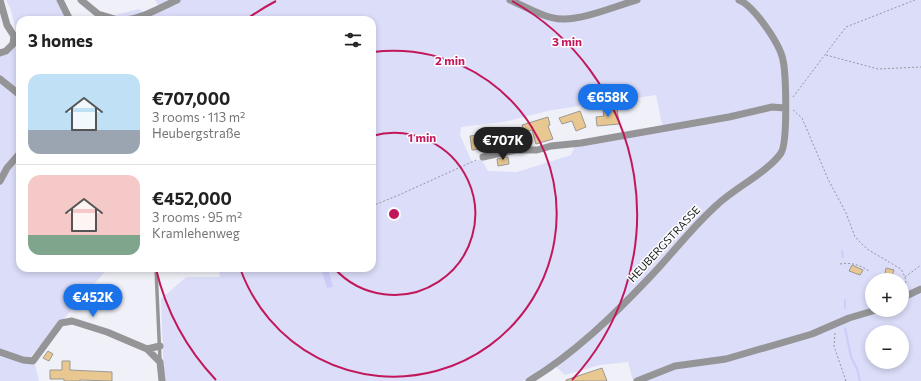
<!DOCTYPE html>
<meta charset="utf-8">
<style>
:root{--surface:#fff;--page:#f2f2f2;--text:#222;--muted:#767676;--line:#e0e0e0;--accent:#1a73e8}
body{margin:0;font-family:Commissioner,sans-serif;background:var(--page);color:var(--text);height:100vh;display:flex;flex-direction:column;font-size:15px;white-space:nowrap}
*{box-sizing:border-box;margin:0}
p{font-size:13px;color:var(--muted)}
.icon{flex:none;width:22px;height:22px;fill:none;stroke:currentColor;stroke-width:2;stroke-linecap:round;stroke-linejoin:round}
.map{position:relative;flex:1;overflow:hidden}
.details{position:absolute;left:16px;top:16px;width:360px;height:256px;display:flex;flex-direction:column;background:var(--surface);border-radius:12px;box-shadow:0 2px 6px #0003}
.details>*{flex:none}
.fabs{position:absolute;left:865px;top:273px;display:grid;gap:8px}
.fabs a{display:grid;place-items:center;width:44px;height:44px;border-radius:50%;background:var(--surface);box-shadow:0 2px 6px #0003;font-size:20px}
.price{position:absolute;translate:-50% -34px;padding:0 9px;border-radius:14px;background:var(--accent);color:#fff;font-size:13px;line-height:26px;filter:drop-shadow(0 1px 2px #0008)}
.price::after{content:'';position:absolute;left:50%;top:24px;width:12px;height:9px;margin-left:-6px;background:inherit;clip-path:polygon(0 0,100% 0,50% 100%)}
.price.current{background:#222;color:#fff}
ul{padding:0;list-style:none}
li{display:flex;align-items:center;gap:12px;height:100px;padding:0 12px}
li+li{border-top:1px solid var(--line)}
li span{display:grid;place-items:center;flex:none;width:112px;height:80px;border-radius:12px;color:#555}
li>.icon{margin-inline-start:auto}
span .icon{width:48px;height:48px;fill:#fffc;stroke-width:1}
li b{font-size:17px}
h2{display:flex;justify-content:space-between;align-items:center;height:48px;padding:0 12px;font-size:17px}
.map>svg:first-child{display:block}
.green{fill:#dbddf9;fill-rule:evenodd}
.water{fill:#cbccfa}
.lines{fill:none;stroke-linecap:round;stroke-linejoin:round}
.stream{stroke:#cbccfa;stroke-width:2}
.building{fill:#e8c791;stroke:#9c9892}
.path{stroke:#96979c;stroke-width:1;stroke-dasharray:2 2;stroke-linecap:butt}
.lane{stroke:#959598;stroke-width:3.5}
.street{stroke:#959598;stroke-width:7}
.ring{fill:none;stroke:#c2185b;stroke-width:2}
.labels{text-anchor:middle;stroke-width:3;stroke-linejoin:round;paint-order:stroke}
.street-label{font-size:11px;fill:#212124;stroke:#fff}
.centre{fill:#c2185b;stroke:#fff;stroke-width:2}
.ring-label{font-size:12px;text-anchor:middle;font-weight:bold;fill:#c2185b;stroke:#fff;stroke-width:3;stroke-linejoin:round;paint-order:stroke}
</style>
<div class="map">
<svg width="921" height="381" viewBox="0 0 921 381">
<rect width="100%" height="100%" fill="#f0f1f8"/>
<!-- green -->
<path class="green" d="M6 0H56L68 20H20V268H108L31 356 35 364 39 381H0V56L13 49 18 40 11 10Z
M155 0H921V381H633L628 362 600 365 565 375 555 366 522 381H164L161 299 186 277H220L219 268H372V20H95L139 9 145 13 159 7ZM656 95 663 130 575 145 571 155 517 172 488 171 481 159 472 162 460 135 461 127 504 122 552 110ZM872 280H902V310H872ZM872 332H902V362H872Z"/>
<!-- water -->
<path class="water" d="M321 268H328L333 287 327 288Z"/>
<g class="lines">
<!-- stream -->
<path class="stream" d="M842 251 843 257
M845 308V300
M845 328 851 357 857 369 860 381"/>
</g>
<!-- building -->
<path class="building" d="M617 108 619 124 597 126 596 117 604 116 603 110Z
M580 111 586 127 576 131 572 121 562 124 559 118Z
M548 117 550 125 548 126 553 139 536 144 532 130 524 132 522 125Z
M486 134 488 148 472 150 470 136Z
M506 157H508L509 164 498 166 497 159Z
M852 265 863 270 860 275 849 271Z
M886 268 894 270 892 276 885 274Z
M48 351 53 354 49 361 43 358Z
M62 361H70V370L112 372V381L80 380V381H64V379H50V370H62Z
M602 368 607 381H566V380Z"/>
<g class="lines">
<!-- path -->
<path class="path" d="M826 55 878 69 921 67
M793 97 846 27 915 0
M793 110 802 118 828 179 846 213 855 237 867 249 901 269 905 277 906 284
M372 206 399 195 476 160
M840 264C851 262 860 265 869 271
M905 277 921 265
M835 333 834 346 846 381"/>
<!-- lane -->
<path class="lane" d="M156 268 160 361"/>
<!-- street -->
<path class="street" d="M60 0 70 20
M81 0 98 14 118 20
M510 0C524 6 546 19 562 19 583 20 616 6 637 0
M123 20C142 19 159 8 177 0
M0 53 6 51 13 44 14 36 7 25 0 0
M0 79 20 95
M483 157 516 150H537L551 146 581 143 729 117 772 107 785 108
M0 181 7 168 20 153
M902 298 921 289
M147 349 160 346
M0 352 23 360 33 361 61 323 72 321 107 332 147 349 160 362 162 381
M529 381C574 354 614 315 650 277 673 253 693 226 718 204 735 188 769 171 781 153 788 142 786 74 783 60 780 44 754 6 739 0
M637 381 675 366 726 359 812 334 849 318 876 310"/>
</g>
<!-- distance rings -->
<g class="ring">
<path d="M372 136A81 81 0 1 1 334 268"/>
<path d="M373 52A163 163 0 1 1 240 268"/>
<path d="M216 380A244 244 0 0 1 156 269M247 19A244 244 0 0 1 276 1M512 1A244 244 0 0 1 572 380"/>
</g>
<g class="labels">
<!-- street labels -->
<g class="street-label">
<text transform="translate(664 244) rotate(-47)" y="4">HEUBERGSTRASSE</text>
</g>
</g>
<circle cx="394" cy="214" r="6" class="centre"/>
<g class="ring-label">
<text x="567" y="46">3 min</text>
<text x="450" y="65">2 min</text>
<text x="422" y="142">1 min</text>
</g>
</svg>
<div class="fabs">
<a>+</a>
<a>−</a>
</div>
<b class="price" style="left:608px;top:118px">€658K</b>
<b class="price current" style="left:503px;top:161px">€707K</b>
<b class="price" style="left:93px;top:318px">€452K</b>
<section class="details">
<h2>3 homes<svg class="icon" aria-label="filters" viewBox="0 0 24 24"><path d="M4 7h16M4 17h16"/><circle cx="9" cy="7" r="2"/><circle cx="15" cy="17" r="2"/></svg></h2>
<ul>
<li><span style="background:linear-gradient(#bfe0f5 70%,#9aa5b1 0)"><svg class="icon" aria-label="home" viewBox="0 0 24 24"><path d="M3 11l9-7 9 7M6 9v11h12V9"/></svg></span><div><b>€707,000</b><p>3 rooms · 113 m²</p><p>Heubergstraße</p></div></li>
<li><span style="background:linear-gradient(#f6c9c9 75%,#7fa58c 0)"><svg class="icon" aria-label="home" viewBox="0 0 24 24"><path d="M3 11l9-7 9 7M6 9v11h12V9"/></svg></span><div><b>€452,000</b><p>3 rooms · 95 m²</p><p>Kramlehenweg</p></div></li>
</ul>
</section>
</div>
